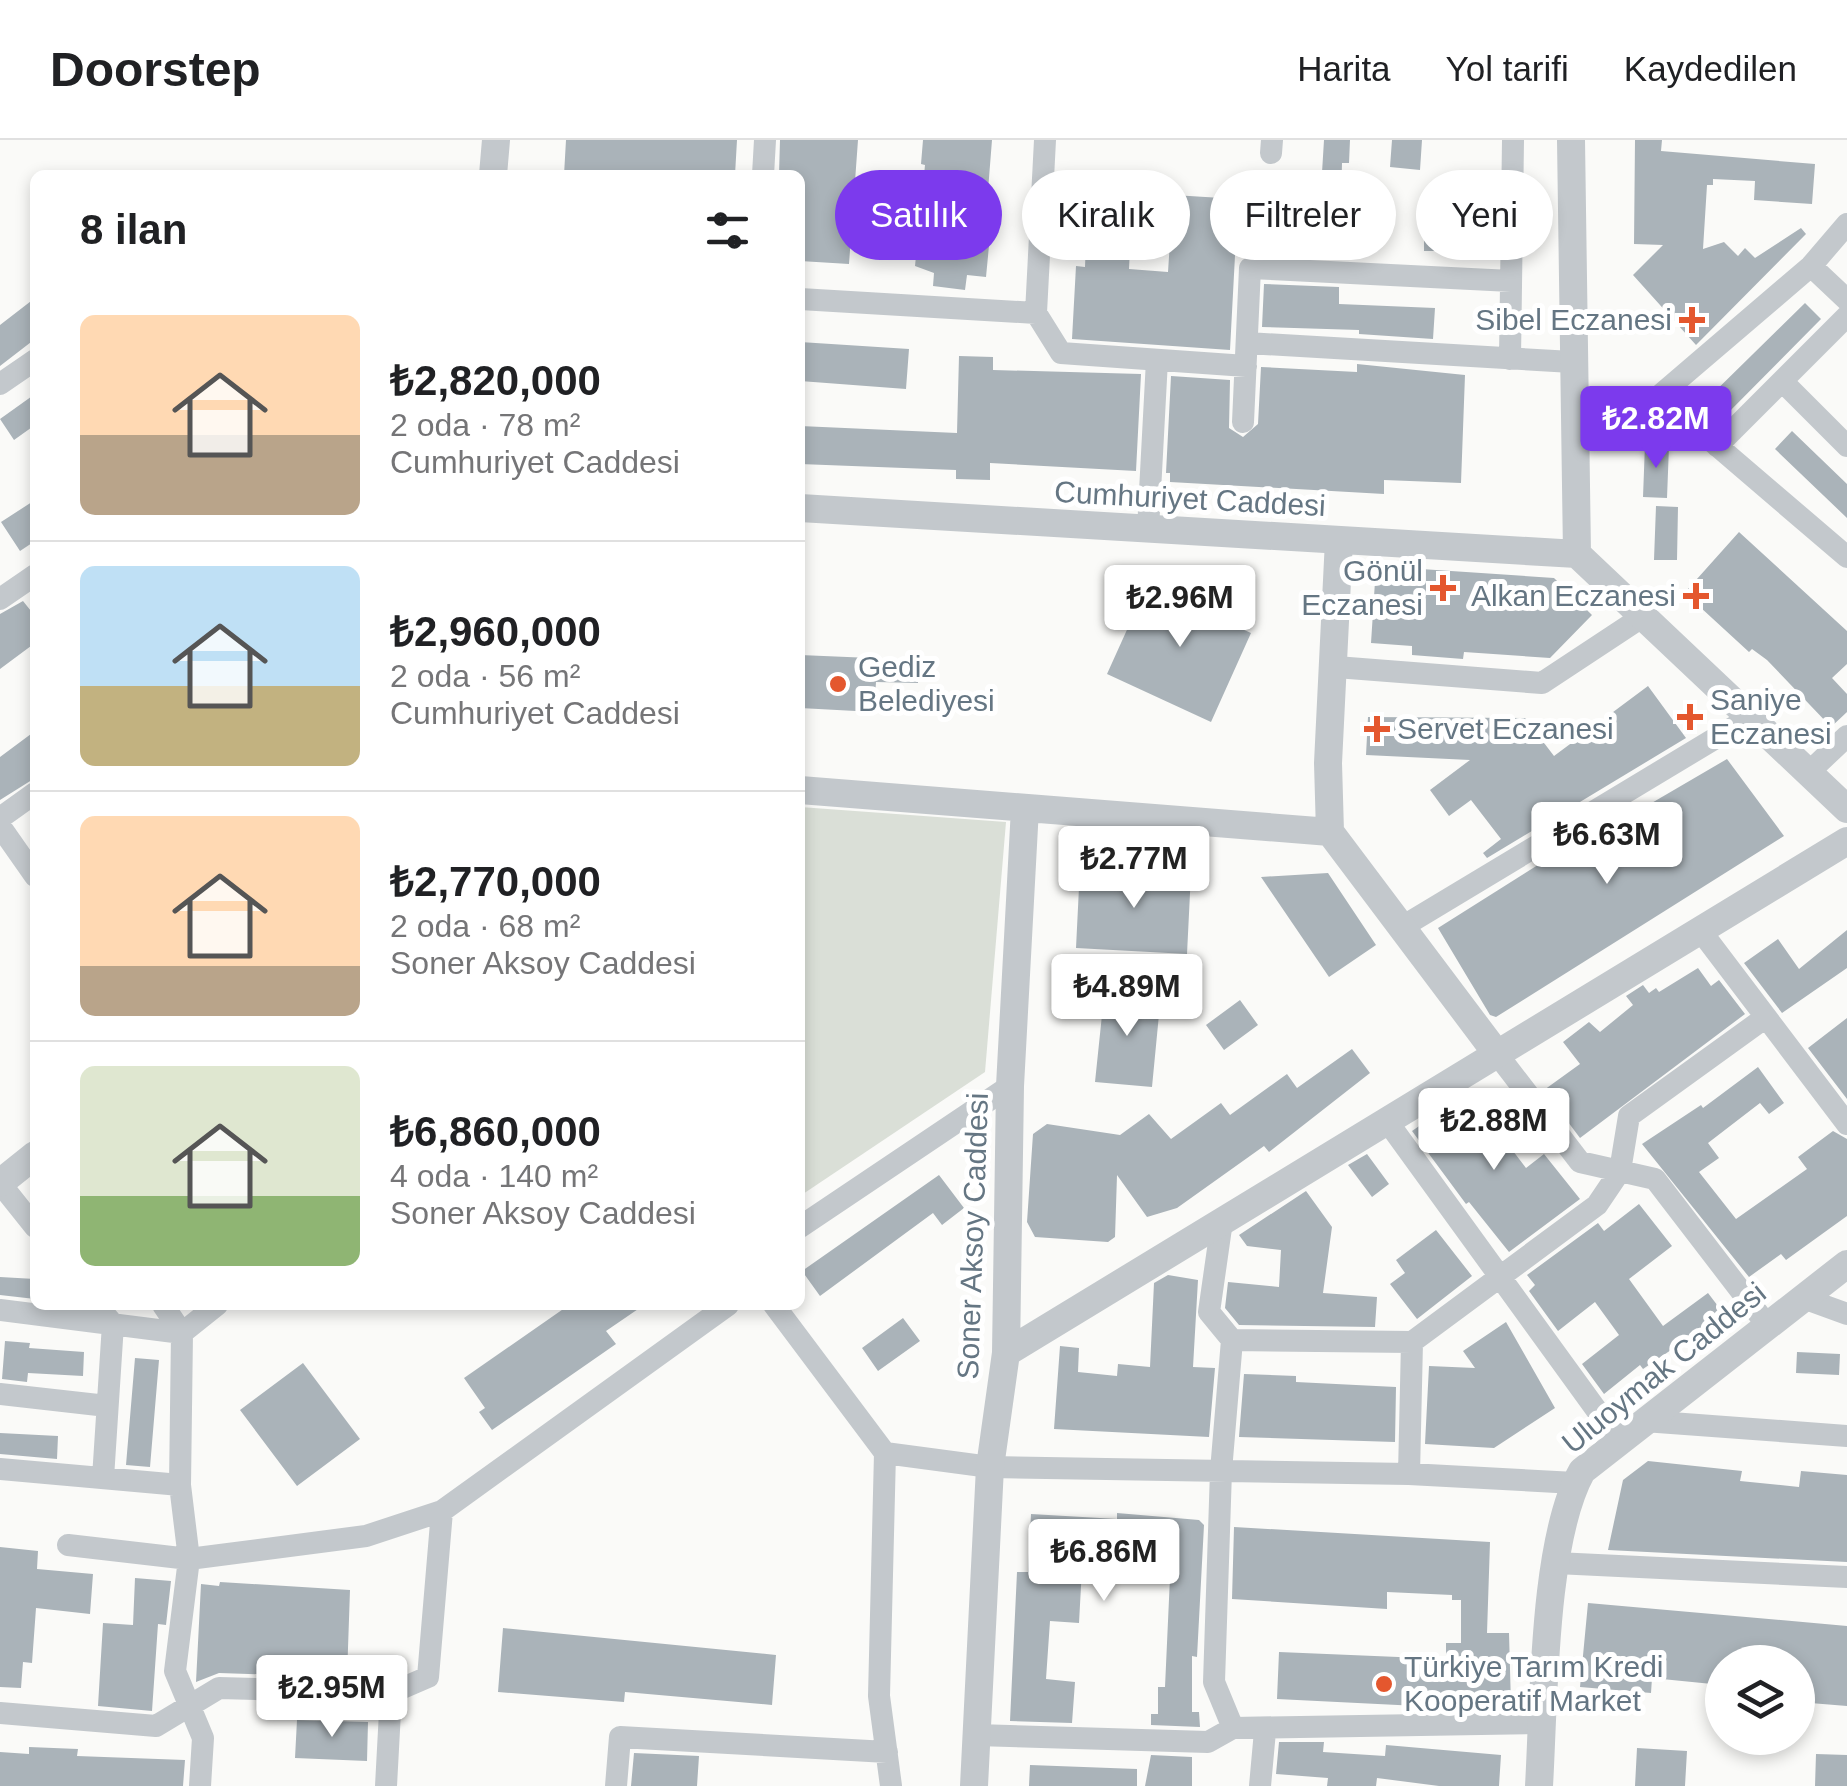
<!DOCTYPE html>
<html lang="tr">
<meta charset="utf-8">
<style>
:root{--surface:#fff;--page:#f6f6f6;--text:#202124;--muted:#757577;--line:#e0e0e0;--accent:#7c3aed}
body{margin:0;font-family:Arial,sans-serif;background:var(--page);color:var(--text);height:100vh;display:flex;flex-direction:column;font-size:38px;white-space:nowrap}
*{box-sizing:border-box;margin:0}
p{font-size:32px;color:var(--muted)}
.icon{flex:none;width:55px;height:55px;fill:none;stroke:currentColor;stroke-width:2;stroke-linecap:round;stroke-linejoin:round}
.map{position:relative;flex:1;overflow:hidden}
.drawer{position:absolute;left:30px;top:30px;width:775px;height:1140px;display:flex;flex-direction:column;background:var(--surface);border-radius:15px;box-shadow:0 5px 15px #0003}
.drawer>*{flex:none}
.banner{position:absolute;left:835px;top:30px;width:860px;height:90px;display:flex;gap:20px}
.buttons{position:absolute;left:1705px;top:1505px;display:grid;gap:20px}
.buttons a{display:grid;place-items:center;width:110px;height:110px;border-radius:50%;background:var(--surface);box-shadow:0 5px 15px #0003;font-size:50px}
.price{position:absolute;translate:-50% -85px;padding:0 22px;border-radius:10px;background:#fff;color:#222;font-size:32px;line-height:65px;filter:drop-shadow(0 2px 5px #0008)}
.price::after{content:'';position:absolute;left:50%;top:60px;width:30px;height:22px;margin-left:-15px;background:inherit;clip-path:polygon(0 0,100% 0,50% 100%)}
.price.active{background:var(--accent);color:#fff}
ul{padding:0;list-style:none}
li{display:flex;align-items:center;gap:30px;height:250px;padding:0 50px}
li+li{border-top:2px solid var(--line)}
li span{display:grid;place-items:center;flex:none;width:280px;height:200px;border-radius:15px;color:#555}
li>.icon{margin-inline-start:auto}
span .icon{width:120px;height:120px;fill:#fffc;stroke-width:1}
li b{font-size:42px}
h2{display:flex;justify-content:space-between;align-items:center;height:120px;padding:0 50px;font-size:42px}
.tag{padding:0 35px;border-radius:45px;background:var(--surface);box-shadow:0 5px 15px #0003;font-size:35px;line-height:90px}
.tag.active{background:var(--accent);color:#fff}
header{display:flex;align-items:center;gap:60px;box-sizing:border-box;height:140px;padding:0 50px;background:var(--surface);border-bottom:2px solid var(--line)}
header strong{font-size:48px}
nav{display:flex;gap:55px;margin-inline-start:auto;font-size:35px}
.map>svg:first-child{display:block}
.green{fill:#dadfd7}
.building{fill:#aab3b9}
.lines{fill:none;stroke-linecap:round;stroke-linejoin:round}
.minor{stroke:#c3c8cc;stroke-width:22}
.tertiary{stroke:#c3c8cc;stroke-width:28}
.poi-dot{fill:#e4572e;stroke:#fff;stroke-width:4}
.labels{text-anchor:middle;stroke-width:10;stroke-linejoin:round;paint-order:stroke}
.poi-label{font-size:30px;fill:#657683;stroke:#fff;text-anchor:start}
.street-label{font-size:30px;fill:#657683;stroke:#fff}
</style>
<header>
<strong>Doorstep</strong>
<nav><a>Harita</a><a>Yol tarifi</a><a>Kaydedilen</a></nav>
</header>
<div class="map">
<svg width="1847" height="1646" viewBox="0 0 1847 1646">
<rect width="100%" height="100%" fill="#fafaf8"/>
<!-- green -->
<path class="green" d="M800 667 1006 682 985 932 800 1056Z"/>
<!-- building -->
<path class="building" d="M566 0H737L735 35H564Z
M780 0H858L849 124 800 121V35H779Z
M923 0H992L987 63 993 64 986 137 967 135 965 150 933 146 934 133 915 126 925 25 921 24Z
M1324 0H1350L1349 23H1342L1340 102 1313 101V116L1283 115V72L1261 71 1262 48 1321 49Z
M1392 0H1422L1420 30 1390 27Z
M1635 0H1662L1661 11 1815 24 1812 64 1754 60 1755 41 1713 39V45H1707L1703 109 1724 102 1738 116 1745 108 1755 118 1801 88 1806 94 1696 205 1633 135 1663 105 1634 104Z
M1088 46 1133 48 1129 129 1168 132 1173 55 1238 59 1230 210 1072 199 1076 126 1085 127Z
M1424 80 1450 81V111H1424Z
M1264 144 1339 147V164L1435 168 1433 199 1359 194V190L1262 187Z
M35 158V199L0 226V185Z
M1805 163 1821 179 1716 285 1697 269Z
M800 202 909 209 906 249 800 241Z
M959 216 993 217V230L1141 234 1136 331 990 323V340L956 339V330L800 324V286L957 293Z
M1357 224 1465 235 1461 343 1384 340V354L1170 342V333H1166L1171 236 1230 240 1229 288 1243 297 1258 284 1261 227 1357 232Z
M35 254V285L14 300 0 279Z
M1792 291 1847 344V378L1775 309Z
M1645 304 1669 306 1667 358 1643 357Z
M35 360V401L20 411 1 382Z
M1656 366 1678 367 1677 420H1654Z
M1739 392 1847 491V524L1832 538 1847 554V572L1831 587 1767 520 1752 509 1749 512 1700 467 1703 464 1688 449Z
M1376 426 1554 438 1592 475 1550 518 1464 512 1463 519 1412 515V506L1371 503Z
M1149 441 1189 460 1193 451 1228 467 1222 480 1251 493 1211 582 1107 534Z
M23 461 35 476V503L0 529V474Z
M800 515 918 520V543L876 542 874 572 800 568Z
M1648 546 1686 598 1487 718 1483 713 1501 699 1471 660 1449 676 1430 650 1470 620 1366 615 1368 577 1525 578 1554 616Z
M35 591V638L0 660V617Z
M1727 619 1784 696 1496 877 1490 875 1438 788 1598 687 1602 692Z
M1080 727 1191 733 1187 814 1076 808Z
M1328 733 1376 805 1329 837 1261 737Z
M1847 790V828L1782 873 1744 823 1778 799 1799 829Z
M1698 828 1711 846 1719 840 1745 874 1580 998 1544 950 1580 924 1563 902 1589 882 1600 892 1633 865 1626 856 1643 845 1649 853 1656 848 1659 852Z
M1105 846 1138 849 1137 861 1160 864 1152 947 1095 942Z
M1240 860 1258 885 1224 910 1206 885Z
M1847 878V959L1808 908Z
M1352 909 1370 933 1269 1012 1264 1006 1177 1068 1147 1077 1117 1035 1115 1097 1108 1102 1035 1097 1027 1082 1033 994 1047 984 1120 995 1149 974 1171 999 1221 963 1230 975 1287 934 1297 948Z
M1758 927 1784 963 1769 974 1760 963 1708 1003 1719 1018 1699 1032 1736 1079 1807 1029 1798 1017 1833 991 1847 999V1076L1786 1120 1781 1114 1749 1137 1642 1004 1701 965 1703 968Z
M1468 952 1526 1028 1544 1014 1580 1059 1509 1112 1469 1062 1466 1064 1412 991Z
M1367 1014 1389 1044 1372 1057 1348 1025Z
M939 1035 964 1068 942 1085 933 1073 820 1156 802 1131Z
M1306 1051 1332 1087 1323 1153 1377 1157 1375 1187 1239 1185 1225 1168 1228 1142 1279 1147 1281 1110 1247 1106 1239 1095Z
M1639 1064 1672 1106 1629 1139 1663 1186 1708 1153 1724 1174 1643 1229 1640 1225 1604 1254 1582 1224 1619 1195 1595 1162 1558 1191 1529 1151 1535 1145 1527 1135 1598 1083 1604 1091Z
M1436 1090 1472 1136 1417 1179 1390 1144 1405 1133 1396 1120Z
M1168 1135 1198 1140 1193 1227 1215 1228 1209 1297 1054 1289 1060 1206 1079 1208 1078 1232 1117 1236 1118 1224 1150 1227 1154 1143Z
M0 1137 35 1139V1159L0 1155Z
M569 1165H644L606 1191 616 1204 492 1290 479 1272 485 1268 464 1238Z
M903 1178 920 1201 878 1231 862 1208Z
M1506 1182 1555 1268 1494 1308 1425 1304 1429 1226 1475 1228 1463 1211Z
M5 1201 30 1203 29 1208 84 1212 83 1236 28 1233 27 1242 2 1239Z
M1797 1212 1840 1214 1839 1235 1796 1233Z
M135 1218 159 1220 150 1327 126 1325Z
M303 1223 360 1299 297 1346 240 1270Z
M1244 1234 1296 1236V1242L1396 1247 1395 1302 1239 1297Z
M0 1293 58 1296 57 1319 0 1314Z
M1648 1321 1742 1331 1740 1341 1799 1347 1801 1331 1847 1335V1422L1608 1410 1623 1340Z
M1117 1373 1199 1380 1204 1385 1197 1517 1192 1516V1572H1199L1200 1587 1151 1585V1574H1158V1547H1165L1170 1437 1082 1428 1079 1483 1050 1481 1046 1539 1075 1542 1072 1583 1010 1581 1017 1432H1028L1031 1374 1117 1379Z
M1234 1387 1490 1402 1487 1493H1509L1511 1565 1438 1567 1277 1559 1279 1512 1446 1519V1503H1461V1460H1452V1455L1387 1452V1469L1232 1459Z
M0 1407 38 1411 37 1429 93 1434 90 1474 36 1468 32 1523 23 1522 21 1548 0 1547Z
M135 1438 171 1441 166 1485 158 1484 152 1571 98 1566 103 1483 133 1485Z
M220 1442 350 1450 347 1537 219 1533 196 1542 201 1444 219 1446Z
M1588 1463 1847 1486V1566L1798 1562V1522H1722V1545L1652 1538 1651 1553 1580 1547Z
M503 1488 776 1515 772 1565 625 1552 624 1562 498 1552Z
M297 1580 368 1582 367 1621 295 1618Z
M1279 1602H1324L1323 1612 1385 1616 1386 1605 1501 1615 1499 1646H1439L1377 1638 1376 1646H1327L1328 1638 1276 1634Z
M29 1607 78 1609 77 1616 185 1620 183 1646H0V1612L29 1614Z
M1637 1608 1687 1611 1685 1646H1635Z
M634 1613 699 1616 697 1646H631Z
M1816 1614 1847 1615V1646H1815Z
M1151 1615 1192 1617V1646H1145Z
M1030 1625 1137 1629V1646H1029Z"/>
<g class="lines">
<!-- minor -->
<path class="minor" d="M1045 0 1036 173 1061 213 1246 226
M1271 13 1272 0
M763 35 765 0
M1811 126 1847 160
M800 159 1036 173
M1247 203 1572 222
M1510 219 1513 0
M1782 241 1847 306
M0 244 35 220
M1659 256 1847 417
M1243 282 1250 128 1511 141
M1574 303 1659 256 1811 126 1847 84
M1717 306 1847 176
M1148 389 1157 220
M0 459 35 435
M1336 527 1542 543 1642 477
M1808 633 1847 596
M0 678 35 653
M0 686 35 736
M1402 787 1749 578
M1700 790 1847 984
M1497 914 1580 1022 1655 1039 1767 1185
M1387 981 1619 1301
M0 1043 35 1087
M1222 1081 1209 1172 1232 1200 1221 1331 1214 1542 1233 1588
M800 1087 1010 946
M1803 1158 1847 1174
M97 1165 113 1184 103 1338
M163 1165 182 1193
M774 1165 885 1313 990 1327 1409 1334 1575 1343
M0 1170 182 1193
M1232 1200 1412 1202
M0 1254 107 1266
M1644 1281 1847 1296
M885 1313 879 1556 891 1646
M0 1329 180 1345
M1409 1334 1412 1202 1597 1065 1620 1031 1629 976 1766 877
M68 1405 189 1419 366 1396 442 1371 728 1165
M1556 1423 1847 1437
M0 1573 156 1586 219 1548 391 1553 428 1537 442 1371
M976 1595 1208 1602 1233 1588 1543 1583
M200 1646 203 1598 175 1531 189 1419 180 1345 182 1193 217 1165
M386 1646 391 1553
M616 1646 620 1597 887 1612
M1260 1646 1265 1591"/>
<!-- tertiary -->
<path class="tertiary" d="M1571 0 1577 414
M493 35 496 0
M800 368 1577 414
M1339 400 1328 623 1330 692 1497 914
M1577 414 1847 669
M800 650 1330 692
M0 1043 35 1015
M1006 1213 1847 701
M974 1646 990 1327 1006 1213 1010 946 1025 668
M1539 1646C1544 1562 1543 1401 1582 1331L1847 1124"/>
</g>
<!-- markers -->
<g class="poi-dot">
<path d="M1687 165h10v10h10v10h-10v10h-10v-10h-10v-10h10z"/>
<path d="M1438 433h10v10h10v10h-10v10h-10v-10h-10v-10h10z"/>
<path d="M1691 441h10v10h10v10h-10v10h-10v-10h-10v-10h10z"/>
<circle cx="838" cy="544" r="10"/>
<path d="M1685 562h10v10h10v10h-10v10h-10v-10h-10v-10h10z"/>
<path d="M1372 574h10v10h10v10h-10v10h-10v-10h-10v-10h10z"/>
<circle cx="1384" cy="1544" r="10"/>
</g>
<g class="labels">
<!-- poi labels -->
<g class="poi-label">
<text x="1672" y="190" text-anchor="end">Sibel Eczanesi</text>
<text x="1423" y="441" text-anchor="end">Gönül<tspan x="1423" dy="34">Eczanesi</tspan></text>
<text x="1676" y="466" text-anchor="end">Alkan Eczanesi</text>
<text x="858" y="537">Gediz<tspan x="858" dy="34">Belediyesi</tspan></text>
<text x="1710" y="570">Saniye<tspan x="1710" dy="34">Eczanesi</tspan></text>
<text x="1397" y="599">Servet Eczanesi</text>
<text x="1404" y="1537">Türkiye Tarım Kredi<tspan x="1404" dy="34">Kooperatif Market</tspan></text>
</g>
<!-- street labels -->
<g class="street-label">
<text transform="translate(1190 359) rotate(3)" y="10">Cumhuriyet Caddesi</text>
<text transform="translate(973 1096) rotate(-88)" y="10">Soner Aksoy Caddesi</text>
<text transform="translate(1664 1228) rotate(-39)" y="10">Uluoymak Caddesi</text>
</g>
</g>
</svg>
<div class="buttons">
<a><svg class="icon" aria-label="layers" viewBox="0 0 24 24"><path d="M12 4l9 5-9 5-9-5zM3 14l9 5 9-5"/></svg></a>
</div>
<b class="price active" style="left:1656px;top:331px">₺2.82M</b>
<b class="price" style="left:1180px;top:510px">₺2.96M</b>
<b class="price" style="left:1607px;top:747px">₺6.63M</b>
<b class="price" style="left:1134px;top:771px">₺2.77M</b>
<b class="price" style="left:1127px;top:899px">₺4.89M</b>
<b class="price" style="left:1494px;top:1033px">₺2.88M</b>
<b class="price" style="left:1104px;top:1464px">₺6.86M</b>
<b class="price" style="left:332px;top:1600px">₺2.95M</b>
<div class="banner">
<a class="tag active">Satılık</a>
<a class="tag">Kiralık</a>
<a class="tag">Filtreler</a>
<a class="tag">Yeni</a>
</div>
<section class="drawer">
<h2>8 ilan<svg class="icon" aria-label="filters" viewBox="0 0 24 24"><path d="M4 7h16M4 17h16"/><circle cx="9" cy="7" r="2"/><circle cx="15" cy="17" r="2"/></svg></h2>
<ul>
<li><span style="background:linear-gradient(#ffd9b3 60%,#b9a48a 0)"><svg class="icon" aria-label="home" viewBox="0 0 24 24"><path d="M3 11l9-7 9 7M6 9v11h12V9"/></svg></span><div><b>₺2,820,000</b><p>2 oda · 78 m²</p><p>Cumhuriyet Caddesi</p></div></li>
<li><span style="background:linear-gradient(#bfe0f5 60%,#c2b280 0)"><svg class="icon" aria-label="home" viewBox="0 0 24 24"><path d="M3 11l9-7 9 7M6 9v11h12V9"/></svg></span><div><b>₺2,960,000</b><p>2 oda · 56 m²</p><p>Cumhuriyet Caddesi</p></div></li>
<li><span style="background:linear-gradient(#ffd9b3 75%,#b9a48a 0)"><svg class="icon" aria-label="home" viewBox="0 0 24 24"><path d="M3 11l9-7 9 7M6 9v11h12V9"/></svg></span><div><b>₺2,770,000</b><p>2 oda · 68 m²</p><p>Soner Aksoy Caddesi</p></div></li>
<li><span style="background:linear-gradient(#dfe7d0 65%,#8fb573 0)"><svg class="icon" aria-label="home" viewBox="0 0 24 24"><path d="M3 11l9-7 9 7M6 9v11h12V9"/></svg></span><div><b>₺6,860,000</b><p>4 oda · 140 m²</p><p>Soner Aksoy Caddesi</p></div></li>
</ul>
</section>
</div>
